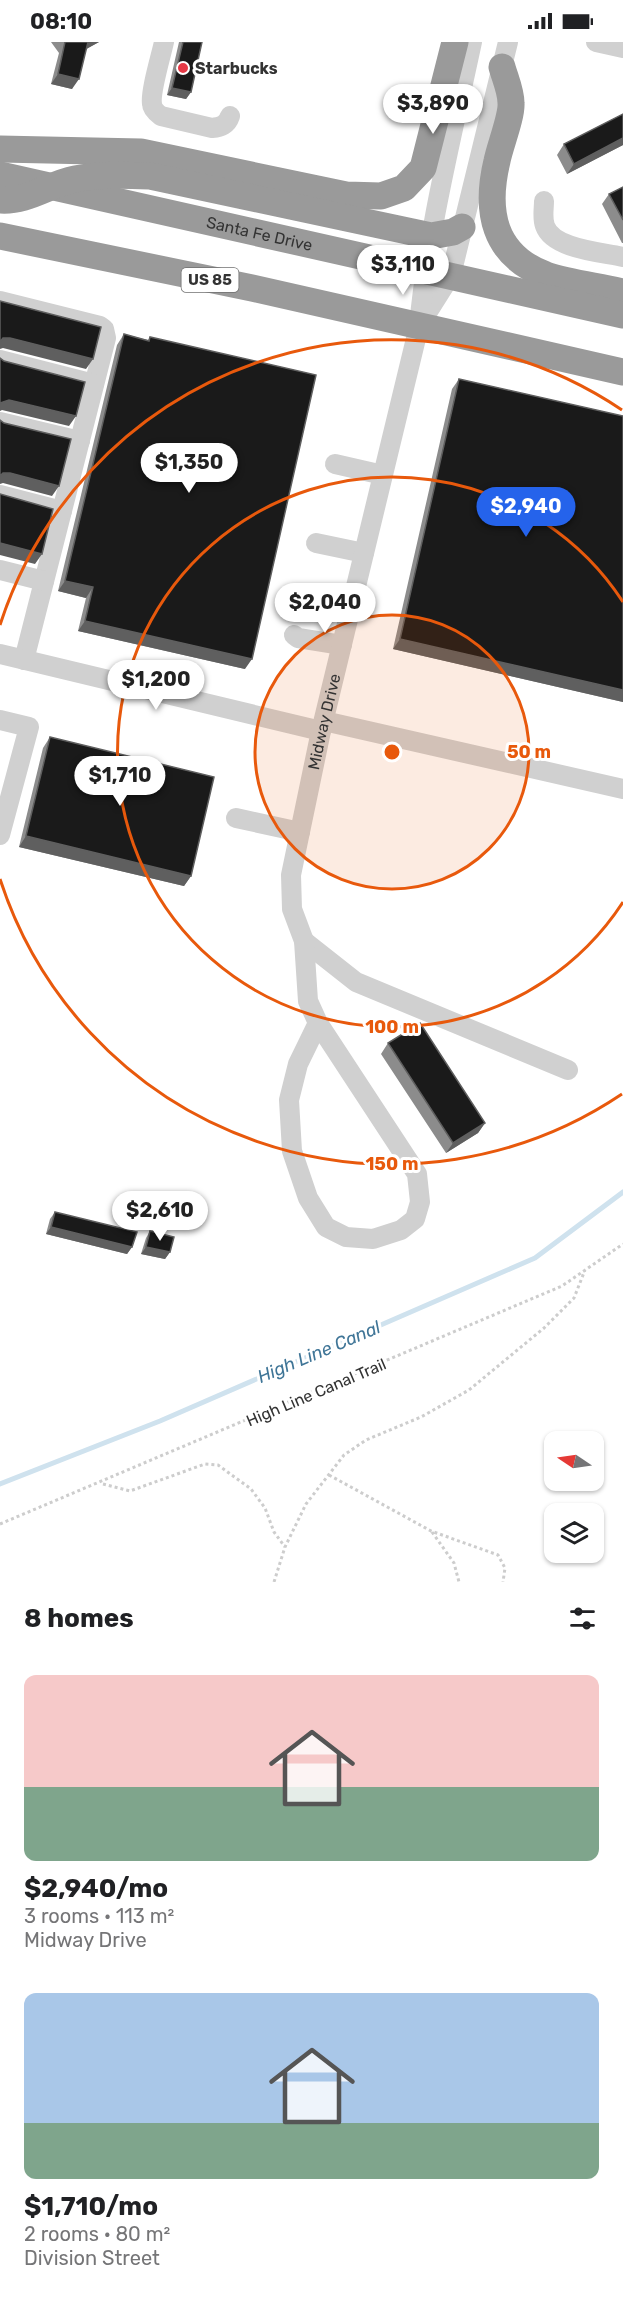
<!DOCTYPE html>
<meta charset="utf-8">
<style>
:root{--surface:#fff;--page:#f2f2f2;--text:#202124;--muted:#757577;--accent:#2563eb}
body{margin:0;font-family:Rubik,sans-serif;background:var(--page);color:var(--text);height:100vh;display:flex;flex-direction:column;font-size:22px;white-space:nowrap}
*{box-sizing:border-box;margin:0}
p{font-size:20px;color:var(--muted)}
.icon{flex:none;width:33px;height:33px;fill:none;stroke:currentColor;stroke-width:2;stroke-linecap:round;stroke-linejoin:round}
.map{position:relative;height:1540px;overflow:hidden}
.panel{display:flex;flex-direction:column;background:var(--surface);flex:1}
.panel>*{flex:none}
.needle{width:39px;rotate:283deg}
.fabs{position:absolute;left:544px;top:1389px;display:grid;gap:12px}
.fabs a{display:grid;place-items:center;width:60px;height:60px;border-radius:12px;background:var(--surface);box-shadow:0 2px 4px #0004;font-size:30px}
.price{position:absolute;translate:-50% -51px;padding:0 14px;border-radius:21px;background:#fff;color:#222;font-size:20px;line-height:39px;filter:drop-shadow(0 2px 3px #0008)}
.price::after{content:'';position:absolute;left:50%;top:36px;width:18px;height:14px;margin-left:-9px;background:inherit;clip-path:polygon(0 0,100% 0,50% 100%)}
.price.current{background:var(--accent);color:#fff}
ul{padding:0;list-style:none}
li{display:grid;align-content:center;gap:12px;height:318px;padding:0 24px}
li span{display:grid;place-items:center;height:186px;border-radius:12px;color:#555}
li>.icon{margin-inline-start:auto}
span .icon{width:108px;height:108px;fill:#fffc;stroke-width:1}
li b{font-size:26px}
h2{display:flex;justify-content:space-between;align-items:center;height:72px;padding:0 24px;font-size:26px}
.status{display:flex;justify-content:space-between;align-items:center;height:42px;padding:0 30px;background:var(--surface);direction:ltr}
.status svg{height:16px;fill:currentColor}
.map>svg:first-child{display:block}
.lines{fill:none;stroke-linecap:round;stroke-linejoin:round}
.stream{stroke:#cfe2ee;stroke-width:5}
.path{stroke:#cdcdcd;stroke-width:3;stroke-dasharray:3 3;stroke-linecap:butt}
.minor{stroke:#d0d0d0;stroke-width:20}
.highway{stroke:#9a9a9a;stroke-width:27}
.wall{fill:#8c8c8c}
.shaded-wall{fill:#5f5f5f}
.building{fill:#1a1a1a;stroke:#5f5f5f;stroke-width:1.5}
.ring{fill:none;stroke:#e8590c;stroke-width:3}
.poi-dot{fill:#e63946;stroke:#fff;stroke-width:2}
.labels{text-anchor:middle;stroke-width:6;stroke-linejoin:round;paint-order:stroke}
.shield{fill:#fff;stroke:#707070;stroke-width:1.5}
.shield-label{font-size:15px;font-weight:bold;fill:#333}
.poi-label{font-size:16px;font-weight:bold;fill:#333;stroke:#fff;text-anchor:start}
.street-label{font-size:16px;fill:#333;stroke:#fff}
.water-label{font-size:18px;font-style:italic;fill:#3f7597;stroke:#fff}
.centre{fill:#e8590c;stroke:#fff;stroke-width:3}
.ring-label{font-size:18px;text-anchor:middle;font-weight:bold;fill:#e8590c;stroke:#fff;stroke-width:6;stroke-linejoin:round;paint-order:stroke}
</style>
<div class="status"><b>08:10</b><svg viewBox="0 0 49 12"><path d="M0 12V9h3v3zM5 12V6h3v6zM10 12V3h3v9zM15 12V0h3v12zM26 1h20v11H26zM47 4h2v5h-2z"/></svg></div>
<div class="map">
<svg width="623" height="1540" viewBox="0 0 623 1540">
<rect width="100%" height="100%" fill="#fff"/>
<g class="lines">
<!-- stream -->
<path class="stream" d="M0 1442 160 1379 535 1216 623 1150"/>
<!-- path -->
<path class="path" d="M329 1433 431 1489 498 1513 505 1526 503 1540
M103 1442 130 1449 205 1422 218 1423 251 1447 265 1466 274 1490 285 1505
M0 1482 562 1244 623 1202
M432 1490 454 1521 459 1540
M274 1540 285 1505 306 1462 344 1413 366 1398 421 1375 469 1348 544 1286 574 1256 585 1228"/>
<!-- minor -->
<g class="minor">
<path d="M164 0C161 14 150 50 152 62 152 67 157 71 161 74L212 86C221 85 227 83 230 74"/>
<path d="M596 0 623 6"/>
<path d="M544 159C544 167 542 176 545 184 553 207 601 210 623 215"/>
<path d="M0 259 100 284 104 287 106 296 24 618"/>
<path d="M422 279 451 233 508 0"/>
<path d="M0 318 94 342"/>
<path d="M0 380 80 399"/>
<path d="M335 422 383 433"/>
<path d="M0 453 62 469"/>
<path d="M316 501 364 511"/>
<path d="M0 528 44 539"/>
<path d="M294 593 298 596 342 603"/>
<path d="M0 612 321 689"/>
<path d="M0 678 29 685 0 793"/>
<path d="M324 679 623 747"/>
<path d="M236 776 300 790"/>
<path d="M304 899 356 940 568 1028"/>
<path id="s1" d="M318 981 298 1022 289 1058 292 1109 308 1156 326 1185 346 1195 373 1197 401 1188 415 1177 420 1160 417 1132 318 981 308 959 304 899 292 867 291 833 321 689 419 284C428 188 452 94 472 0"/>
</g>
<!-- highway -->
<g class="highway">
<path d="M502 25C505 36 511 49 511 61 512 74 500 104 497 119 485 169 493 213 546 233 570 241 598 244 623 250"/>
<path d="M0 107 141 110 346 153 381 154 404 146 423 126 455 0"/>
<path id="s2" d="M0 133 623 273"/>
<path d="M0 158C28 160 49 142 75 137 100 132 125 133 150 134L431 194 453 190 462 185"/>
<path d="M0 194 252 246 623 330"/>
</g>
</g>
<!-- wall -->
<path class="wall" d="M51 0H99L86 7 72 47 51 42 59 11Z
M179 0H202L191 50 186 57 167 53Z
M623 72V103L567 132 557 113 564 102Z
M623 145V201H622L602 162 609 152Z
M124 292 148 298 150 295 245 627 78 589 86 556 58 549 117 303Z
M459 337 623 374V660L393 607 452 347Z
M50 695 191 834 184 844 19 805 43 706Z
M388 1001 485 1081 478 1091 446 1111 381 1012Z
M55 1170 132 1205 127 1212 46 1192 50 1177Z
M150 1189 170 1210 165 1217 141 1212 146 1196Z"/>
<!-- shaded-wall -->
<path class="shaded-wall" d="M88 0H99L81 10Z
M58 32 79 37 72 47 51 42Z
M172 46 191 50 186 57 167 53Z
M623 96V103L567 132 574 122Z
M3 296H10L93 317 86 327 3 306 0 307V300Z
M9 358 76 374 69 384 2 368 0 369V361Z
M3 431H10L59 444 52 454 3 441 0 442V434Z
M0 501 42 512 35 522 0 513Z
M65 539 93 545 86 556 58 549Z
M85 579 252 617 245 627 78 589Z
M400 597 623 648V660L393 607Z
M26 794 191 834 184 844 19 805Z
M485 1081 478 1091 446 1111 453 1101Z
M51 1185 132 1205 127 1212 46 1192Z
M146 1205 170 1210 165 1217 141 1212Z"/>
<!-- building -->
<path class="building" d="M65 0H88L79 37 58 32Z
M183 0H202L191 50 172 46Z
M623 72V96L574 122 564 102Z
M623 145V178L609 152Z
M0 259 101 285 93 317 10 296H3L0 300Z
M124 292 149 299 150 295 316 333 252 617 85 579 93 545 65 539Z
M0 316 4 319 85 340 76 374 9 358 0 361Z
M459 337 623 374V648L400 597Z
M0 378 4 381 71 397 59 444 10 431H3L0 434Z
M0 452 53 467 42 512 0 501Z
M50 695 214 735 191 834 26 794Z
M420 981 485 1081 453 1101 388 1001Z
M55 1170 137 1190 132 1205 51 1185Z
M150 1189 174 1195 170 1210 146 1205Z"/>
<!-- distance rings -->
<circle cx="392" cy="710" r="137" fill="#e8590c" fill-opacity=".12"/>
<g class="ring">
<circle cx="392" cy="710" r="137"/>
<path d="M623 860A275 275 0 1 1 623 560"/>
<path d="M622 1052A412 412 0 0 1 0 837M0 583A412 412 0 0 1 622 368"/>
</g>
<!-- markers -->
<circle class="poi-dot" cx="183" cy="26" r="6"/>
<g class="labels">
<!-- shield labels -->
<rect class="shield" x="181.5" y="226" width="57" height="24" rx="4.5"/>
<g class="shield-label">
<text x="210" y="243">US 85</text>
</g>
<!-- poi labels -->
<g class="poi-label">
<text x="195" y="32">Starbucks</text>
</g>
<!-- street labels -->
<g class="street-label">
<text dy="6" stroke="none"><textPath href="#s2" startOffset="266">Santa Fe Drive</textPath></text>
<text dy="6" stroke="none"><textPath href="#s1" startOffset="850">Midway Drive</textPath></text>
<text transform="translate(316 1350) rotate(-23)" y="6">High Line Canal Trail</text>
</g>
<!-- water labels -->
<g class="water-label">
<text transform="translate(319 1310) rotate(-23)" y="6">High Line Canal</text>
</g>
</g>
<circle cx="392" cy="710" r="9" class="centre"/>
<g class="ring-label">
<text x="529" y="716">50 m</text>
<text x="392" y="991">100 m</text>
<text x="392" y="1128">150 m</text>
</g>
</svg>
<div class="fabs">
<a><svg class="needle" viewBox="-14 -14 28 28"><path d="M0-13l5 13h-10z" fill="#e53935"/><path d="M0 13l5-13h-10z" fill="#757577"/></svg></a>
<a><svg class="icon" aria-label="layers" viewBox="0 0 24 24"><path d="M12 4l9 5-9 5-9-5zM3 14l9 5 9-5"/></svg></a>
</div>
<b class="price" style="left:433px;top:93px">$3,890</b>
<b class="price" style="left:403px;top:254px">$3,110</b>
<b class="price" style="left:189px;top:452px">$1,350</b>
<b class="price current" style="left:526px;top:496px">$2,940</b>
<b class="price" style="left:325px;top:592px">$2,040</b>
<b class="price" style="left:156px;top:669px">$1,200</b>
<b class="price" style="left:120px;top:765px">$1,710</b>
<b class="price" style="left:160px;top:1200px">$2,610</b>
</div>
<section class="panel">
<h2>8 homes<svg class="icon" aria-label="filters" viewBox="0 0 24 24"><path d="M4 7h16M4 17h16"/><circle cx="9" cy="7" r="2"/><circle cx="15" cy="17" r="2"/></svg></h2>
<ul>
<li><span style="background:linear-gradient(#f6c9c9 60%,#7fa58c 0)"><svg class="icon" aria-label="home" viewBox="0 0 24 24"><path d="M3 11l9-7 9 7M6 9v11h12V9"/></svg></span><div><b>$2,940/mo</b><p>3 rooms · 113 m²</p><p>Midway Drive</p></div></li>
<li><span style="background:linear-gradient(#a9c7e8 70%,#7fa58c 0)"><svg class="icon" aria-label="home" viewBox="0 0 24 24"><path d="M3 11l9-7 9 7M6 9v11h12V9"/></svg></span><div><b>$1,710/mo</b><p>2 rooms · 80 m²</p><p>Division Street</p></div></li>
</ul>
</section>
